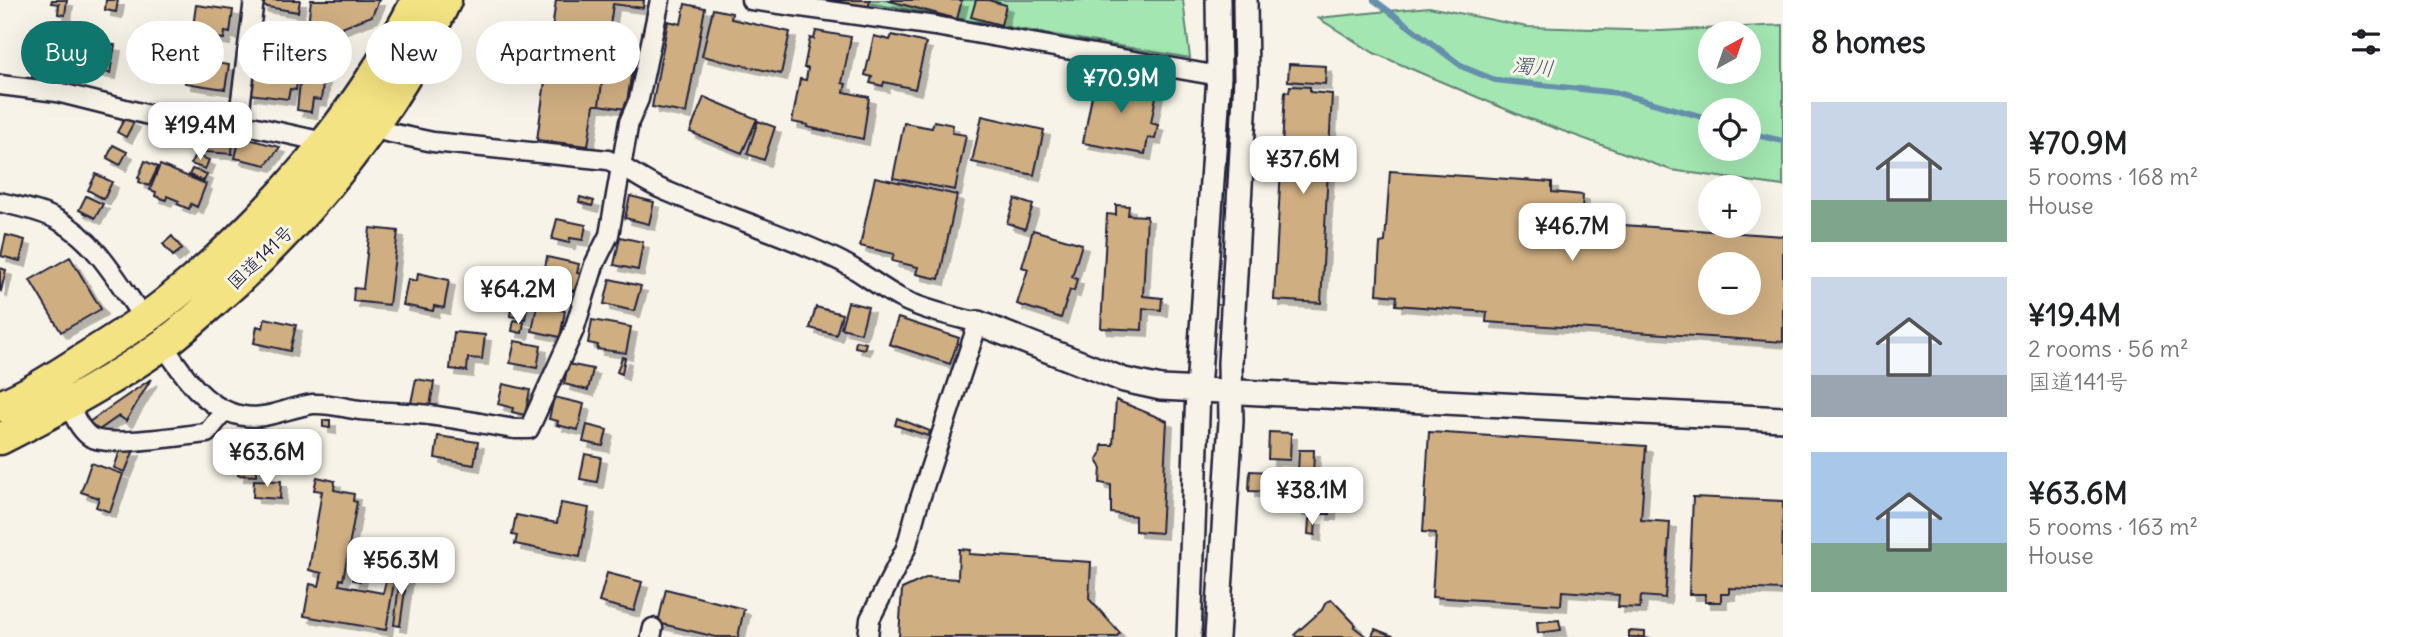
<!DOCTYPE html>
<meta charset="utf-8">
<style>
:root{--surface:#fff;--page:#f6f6f6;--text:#202124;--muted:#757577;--accent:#0f766e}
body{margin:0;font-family:Delius,"Klee One",sans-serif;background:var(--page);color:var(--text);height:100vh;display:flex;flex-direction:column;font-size:26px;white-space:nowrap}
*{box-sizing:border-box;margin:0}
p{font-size:23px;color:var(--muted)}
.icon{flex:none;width:38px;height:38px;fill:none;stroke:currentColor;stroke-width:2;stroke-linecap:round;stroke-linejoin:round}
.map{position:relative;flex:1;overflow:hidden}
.sheet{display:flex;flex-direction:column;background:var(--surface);width:630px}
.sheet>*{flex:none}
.hud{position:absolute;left:21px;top:21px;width:665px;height:63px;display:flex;gap:14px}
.needle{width:46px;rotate:40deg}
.tools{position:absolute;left:1698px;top:21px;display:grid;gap:14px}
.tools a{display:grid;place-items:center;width:63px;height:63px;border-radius:50%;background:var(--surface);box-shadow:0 7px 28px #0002;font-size:35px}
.price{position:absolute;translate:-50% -60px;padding:0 16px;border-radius:14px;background:#fff;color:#222;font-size:23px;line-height:46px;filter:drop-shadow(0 2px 4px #0008)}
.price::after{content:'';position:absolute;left:50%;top:42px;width:21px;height:16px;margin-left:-10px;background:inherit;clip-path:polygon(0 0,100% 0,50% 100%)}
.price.current{background:var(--accent);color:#fff}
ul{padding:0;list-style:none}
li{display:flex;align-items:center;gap:21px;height:175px;padding:0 28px}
li span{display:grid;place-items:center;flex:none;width:196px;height:140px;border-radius:0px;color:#555}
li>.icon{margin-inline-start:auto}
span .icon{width:84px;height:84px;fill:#fffc;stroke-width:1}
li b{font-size:30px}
h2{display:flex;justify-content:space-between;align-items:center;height:84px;padding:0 28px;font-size:30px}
.chip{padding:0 24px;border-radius:32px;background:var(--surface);box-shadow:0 7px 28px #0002;font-size:24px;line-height:63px}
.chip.current{background:var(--accent);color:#fff}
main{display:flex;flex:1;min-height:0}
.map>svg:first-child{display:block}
.green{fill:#a3e6b1;stroke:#628476;stroke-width:2;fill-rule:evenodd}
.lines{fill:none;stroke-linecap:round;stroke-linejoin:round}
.stream{stroke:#668fab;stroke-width:6}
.building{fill:#cfae82;stroke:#22223b;stroke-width:2;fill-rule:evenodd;filter:url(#shadow)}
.minor-casing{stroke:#22223b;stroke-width:23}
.tertiary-casing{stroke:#22223b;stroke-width:28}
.trunk-casing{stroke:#22223b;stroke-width:35}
.minor{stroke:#f7f3e8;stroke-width:18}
.tertiary{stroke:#f7f3e8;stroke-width:23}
.trunk{stroke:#f4e382;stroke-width:30}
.labels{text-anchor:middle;stroke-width:6;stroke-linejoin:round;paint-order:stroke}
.street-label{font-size:19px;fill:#22223b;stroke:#f7f3e8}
.water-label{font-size:21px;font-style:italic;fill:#445873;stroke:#f7f3e8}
</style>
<main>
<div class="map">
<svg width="1783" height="637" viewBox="0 0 1783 637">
<defs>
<filter id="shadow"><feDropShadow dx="6" dy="6" stdDeviation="0" flood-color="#0004"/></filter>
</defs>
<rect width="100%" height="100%" fill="#f7f3e8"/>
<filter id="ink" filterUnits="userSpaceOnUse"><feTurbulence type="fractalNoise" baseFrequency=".0143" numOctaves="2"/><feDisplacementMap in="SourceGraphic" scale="14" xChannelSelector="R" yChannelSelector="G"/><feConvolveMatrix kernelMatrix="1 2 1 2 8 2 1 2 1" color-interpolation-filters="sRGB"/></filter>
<g filter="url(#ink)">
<!-- green -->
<path class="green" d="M850 0H1183L1190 58Z
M1429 7 1527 27 1661 31 1783 25V186L1671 170 1524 117 1374 53 1318 18ZM1710 33H1748V72H1710ZM1710 110H1748V149H1710Z"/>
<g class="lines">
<!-- stream -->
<path class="stream" d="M1374 0 1463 67 1495 80 1618 93 1710 119
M1748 133 1783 141"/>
</g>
<!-- building -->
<path class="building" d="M52 0H67L65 15 58 14 59 4 51 3Z
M106 0H118L116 12 105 10Z
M262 0H300L298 12 261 6Z
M311 0H379L372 16 306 40Z
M556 0H644L643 8 613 4 599 105H594L588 146 537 140Z
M821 0H870L867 13Z
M886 0H962L957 19Z
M976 0H988L1006 5 1001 25 971 17Z
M685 4 705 8 686 113 652 107 668 21 681 24Z
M196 5 233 10 230 33 225 32 224 39 192 34Z
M713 9 732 13 731 19 790 32 781 74 702 56Z
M72 27 82 29 81 40 115 45 110 73 75 67 76 55 67 54Z
M816 31 851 37 842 83 846 84 844 92 869 97 863 139 807 127 808 125 792 122 800 79 806 80 808 68H804L810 38 814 39Z
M266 33 293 36 291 57 264 54Z
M892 35 926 43 915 89 884 82 883 86 870 83 872 77 865 75 874 36 890 40Z
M305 45 315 46 313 64 303 63Z
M606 53 634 57 626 109 599 105Z
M188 59 229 65 225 89 185 83Z
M34 63 52 66 50 81 32 78Z
M1289 64 1326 66 1325 84 1288 81Z
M304 67 325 69 321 100 313 99 311 112 297 110 300 83H302Z
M260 70 298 74 296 90 290 89 288 99 249 94 251 73 260 74Z
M64 73 71 74 69 86 62 84Z
M1096 75 1158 86 1151 123 1158 125 1155 139 1148 138 1145 154 1083 143Z
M1290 86 1310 87V92L1332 94 1321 303 1274 300 1285 91 1289 92Z
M704 97 757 119 742 153 690 132Z
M982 116 1044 130 1034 175 972 162Z
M125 118 134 122 126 137 117 132Z
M758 121 775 127 764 160 747 154Z
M934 121 953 125 952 133 966 135 955 190 893 178 904 123 932 128Z
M186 132 196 133 195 135 233 137 232 154 194 151 195 143H185Z
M240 137 280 147 266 165 235 158Z
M113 145 127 152 120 165 107 158Z
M195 155 209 160 205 169 191 164Z
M145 161 158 167 149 186 139 182 140 179 138 178Z
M160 165 206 184 197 207 191 204 189 209 177 204 179 201 167 196 166 200 155 196 156 192 150 190Z
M192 169 207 174 204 181 189 175Z
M1390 171 1552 182V192L1583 195 1582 209 1609 211V224L1783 236V342L1486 322 1487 312 1396 305 1397 296 1377 294 1380 243 1385 242ZM1710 264H1748V303H1710Z
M96 174 112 182 104 199 88 190Z
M875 177 957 195 939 279 916 274 918 267 892 261 894 254 860 246Z
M86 196 103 204 95 218 79 210Z
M630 196 654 202 649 224 625 218Z
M580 197 594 201 592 206 579 202Z
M1015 199 1033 205 1025 229 1007 223Z
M1116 205 1129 206 1128 215 1147 216 1143 296 1162 298 1161 310 1143 308 1142 330 1101 328 1107 214 1116 215Z
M557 219 586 225 583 240 570 238 569 243 552 239Z
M370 228 398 231 389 305 353 301 354 288 363 289Z
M1033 230 1082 244 1072 277 1077 279 1074 291 1070 290 1061 318 1017 304 1028 269 1022 267Z
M6 235 25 240 20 261 1 256Z
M172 236 182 249 173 256 163 244Z
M620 237 643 242 638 270 614 265Z
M70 257 101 309 61 332 30 280Z
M547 257 579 264 577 273 581 274 574 291 542 284Z
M0 268 6 270 1 291 0 290Z
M418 273 449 280 444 308 434 306 433 311 403 305 408 279 417 281Z
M610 279 641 286 634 311 604 304Z
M512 301 528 303 525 319 510 316Z
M848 302 868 307 861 333 841 328Z
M537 305 565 311 560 337 532 331Z
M816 307 842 314 836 335 810 328Z
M265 318 296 325 290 351 254 343 257 326 263 328Z
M898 318 959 338 950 364 889 344Z
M514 320 524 322 522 333 512 331Z
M592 320 631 327 626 353 597 349 598 345 588 343Z
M454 332 485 335 482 359 468 358 467 371 450 369Z
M515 341 541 346 537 368 510 363Z
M856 341 866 343 864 349 855 347Z
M622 357 625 358 622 374 617 372Z
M568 364 593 369 588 390 564 384Z
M151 379 126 421 119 416 96 432 89 422Z
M416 379 434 382 430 406 411 403Z
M503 384 530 390 525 415 512 412 513 408 498 404Z
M554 397 584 404 578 430 557 425 558 421 549 419Z
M1116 400 1167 421 1161 533 1135 531V516L1111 513V485L1100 483 1101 467 1097 460 1101 454 1102 445H1113Z
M897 418 930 431 928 436 895 425Z
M323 420H330V428L323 427Z
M587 425 607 430 603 446 583 442Z
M1269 432 1291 433 1290 460 1268 459Z
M1429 432 1646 446 1641 520 1670 522 1665 598 1641 596 1640 608 1618 607 1619 595 1562 591 1561 605 1432 597 1436 533 1423 532Z
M438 436 478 442 474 465 435 458Z
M134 450 125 472 114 468 120 451Z
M1299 450H1314L1312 510H1297V493L1249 491 1250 471 1298 473Z
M585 454 601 457 597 482 580 479Z
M240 458 257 460 256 476 238 475Z
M91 463 123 474 110 512 96 507 99 498 81 492Z
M317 477 335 481 334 490 354 494 353 501 357 502 343 580 340 579 339 585 383 593 386 581 394 582 386 630 304 616 310 584 319 586 322 573 309 570 322 491 314 490Z
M254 480 281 481 280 499 253 497Z
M1323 495H1331L1330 514H1322Z
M1693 497 1783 501 1782 590 1729 588V594H1721V602H1705V594H1689Z
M561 503 589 508 580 557 515 544 517 536 512 535 516 515 557 523Z
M1309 519H1316L1315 535 1308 534Z
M358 547 366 548 360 581 353 580Z
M959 549 970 550 969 554 1091 562 1089 599 1120 633 1116 637H899L902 589 928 577 958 579Z
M401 569H408L400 626 394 625Z
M607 573 642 582 634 611 599 602Z
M666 589 744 609 738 637H716L658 623Z
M1332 600 1356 625 1354 627 1367 637H1296L1295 634 1322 610 1326 602Z
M1559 620 1561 630 1538 633 1537 622Z
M1375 629 1395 637 1372 636Z
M1629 631 1645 632V637H1629Z"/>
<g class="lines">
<!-- minor casing -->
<g class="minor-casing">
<path id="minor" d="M751 0 935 26 1219 76
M0 85 57 92 181 123H238L324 142
M238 123 254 0
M374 125 386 132 433 142 608 160C627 168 641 180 659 188 718 214 780 232 838 260 861 271 880 288 902 299 926 311 953 316 978 323L917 508 906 548 870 619 868 637
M0 202C19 207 40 210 58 220 96 240 120 285 144 319
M163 345C182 371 198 400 229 412 262 425 282 408 313 404 330 403 344 408 360 410 380 412 400 412 419 414 451 417 483 424 515 429H529L574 330 594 265 609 235 629 122 639 99 660 0
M69 404C74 416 79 428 89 436 105 449 184 435 207 433L225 410
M651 637 653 628"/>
</g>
<!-- tertiary casing -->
<g class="tertiary-casing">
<path id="tertiary" d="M978 323 1124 380 1161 388 1783 419
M1189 637 1198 390 1219 76 1218 0
M1217 637 1231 421 1230 363 1246 79 1245 0"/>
</g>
<!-- trunk casing -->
<g class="trunk-casing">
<path id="trunk" d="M0 406C29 394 56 376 83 359 112 341 141 323 167 302 268 221 358 116 417 0
M0 439C56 411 110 382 161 346 181 332 200 314 218 298 312 215 393 114 446 0"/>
</g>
<!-- minor -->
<use href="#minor" class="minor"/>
<!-- tertiary -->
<use href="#tertiary" class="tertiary"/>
<!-- trunk -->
<use href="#trunk" class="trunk"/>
</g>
</g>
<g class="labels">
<!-- street labels -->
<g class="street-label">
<text transform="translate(260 257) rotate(-44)" y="7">国道141号</text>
</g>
<!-- water labels -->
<g class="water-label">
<text transform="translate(1533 67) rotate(6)" y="7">濁川</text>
</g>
</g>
</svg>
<div class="tools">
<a><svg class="needle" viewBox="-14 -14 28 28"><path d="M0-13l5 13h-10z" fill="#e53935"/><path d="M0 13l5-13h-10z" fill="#757577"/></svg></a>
<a><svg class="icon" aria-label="locate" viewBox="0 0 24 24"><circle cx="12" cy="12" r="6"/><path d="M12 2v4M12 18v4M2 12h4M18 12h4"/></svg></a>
<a>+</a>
<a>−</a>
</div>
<b class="price current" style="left:1121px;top:115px">¥70.9M</b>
<b class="price" style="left:200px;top:162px">¥19.4M</b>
<b class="price" style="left:1303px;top:196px">¥37.6M</b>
<b class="price" style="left:1572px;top:263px">¥46.7M</b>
<b class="price" style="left:518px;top:326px">¥64.2M</b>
<b class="price" style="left:267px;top:489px">¥63.6M</b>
<b class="price" style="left:1312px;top:527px">¥38.1M</b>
<b class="price" style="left:401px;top:597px">¥56.3M</b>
<div class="hud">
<a class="chip current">Buy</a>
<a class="chip">Rent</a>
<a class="chip">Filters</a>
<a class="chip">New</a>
<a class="chip">Apartment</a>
</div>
</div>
<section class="sheet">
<h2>8 homes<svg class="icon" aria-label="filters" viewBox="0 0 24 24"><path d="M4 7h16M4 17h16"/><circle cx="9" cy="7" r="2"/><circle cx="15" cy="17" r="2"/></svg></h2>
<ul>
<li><span style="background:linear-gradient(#c9d6e8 70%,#7fa58c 0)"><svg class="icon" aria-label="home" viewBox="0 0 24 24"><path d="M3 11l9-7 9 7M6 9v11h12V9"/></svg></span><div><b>¥70.9M</b><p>5 rooms · 168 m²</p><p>House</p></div></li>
<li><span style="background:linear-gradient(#c9d6e8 70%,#9aa5b1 0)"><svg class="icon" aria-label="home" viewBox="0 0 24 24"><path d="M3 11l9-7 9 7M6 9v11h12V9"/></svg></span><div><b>¥19.4M</b><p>2 rooms · 56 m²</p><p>国道141号</p></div></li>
<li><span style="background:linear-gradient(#a9c7e8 65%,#7fa58c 0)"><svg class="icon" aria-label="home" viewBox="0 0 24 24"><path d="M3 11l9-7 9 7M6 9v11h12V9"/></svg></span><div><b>¥63.6M</b><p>5 rooms · 163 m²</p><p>House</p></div></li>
</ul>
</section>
</main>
